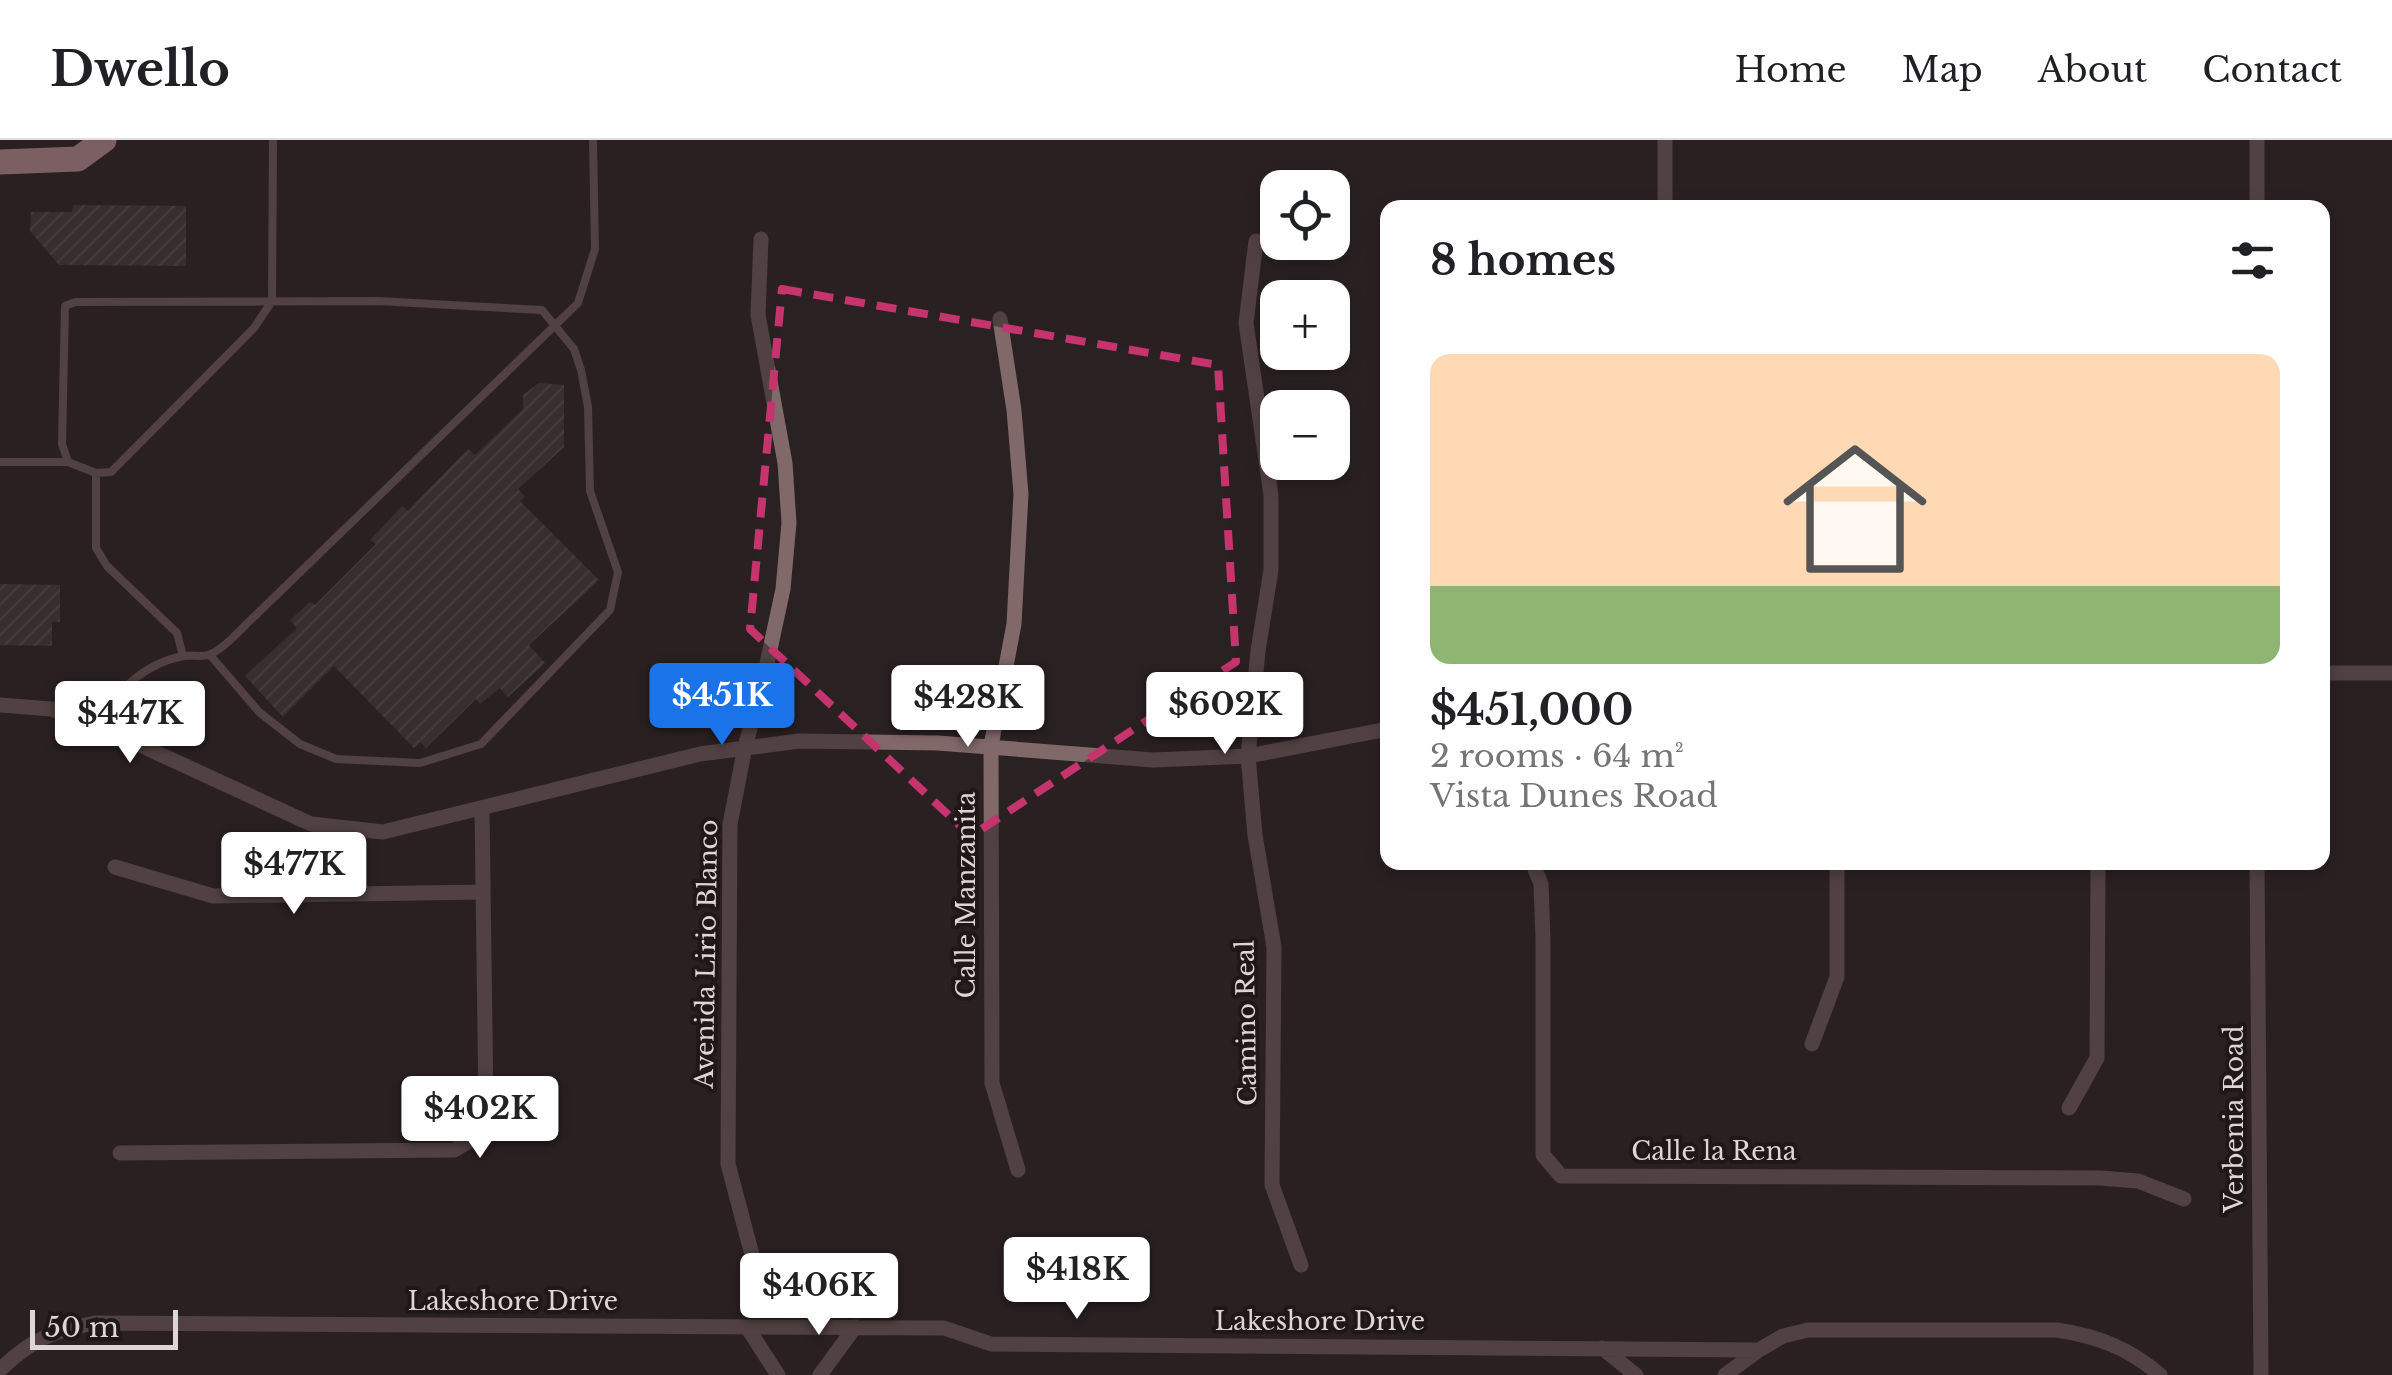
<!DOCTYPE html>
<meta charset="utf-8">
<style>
:root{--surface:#fff;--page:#f6f6f6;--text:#202124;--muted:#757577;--line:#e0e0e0;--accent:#1a73e8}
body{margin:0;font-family:"Libre Baskerville",serif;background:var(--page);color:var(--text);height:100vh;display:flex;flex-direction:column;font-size:38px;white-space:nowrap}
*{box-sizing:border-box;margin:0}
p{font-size:32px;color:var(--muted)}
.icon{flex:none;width:55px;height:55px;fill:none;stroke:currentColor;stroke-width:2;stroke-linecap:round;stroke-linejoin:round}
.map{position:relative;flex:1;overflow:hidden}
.panel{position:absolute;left:1380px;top:60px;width:950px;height:670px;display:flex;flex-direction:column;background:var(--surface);border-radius:20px;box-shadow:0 5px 15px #0003}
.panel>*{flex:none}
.tools{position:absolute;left:1260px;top:30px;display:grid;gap:20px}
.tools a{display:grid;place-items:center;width:90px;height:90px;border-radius:20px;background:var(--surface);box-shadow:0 5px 15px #0003;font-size:50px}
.scale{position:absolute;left:30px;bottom:25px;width:148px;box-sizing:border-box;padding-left:10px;border:5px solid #dcd6d6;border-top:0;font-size:28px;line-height:35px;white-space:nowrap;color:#dcd6d6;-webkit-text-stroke:8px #201818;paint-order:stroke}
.price{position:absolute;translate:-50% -85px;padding:0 22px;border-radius:10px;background:#fff;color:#222;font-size:32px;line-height:65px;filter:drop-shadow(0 2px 5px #0008)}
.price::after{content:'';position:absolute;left:50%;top:60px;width:30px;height:22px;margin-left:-15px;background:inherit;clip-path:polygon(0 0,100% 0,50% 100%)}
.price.selected{background:var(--accent);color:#fff}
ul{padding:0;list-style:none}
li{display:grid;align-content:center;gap:20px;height:530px;padding:0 50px}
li+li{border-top:2px solid var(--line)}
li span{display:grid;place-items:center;height:310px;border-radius:20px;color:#555}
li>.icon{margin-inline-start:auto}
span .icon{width:180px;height:180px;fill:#fffc;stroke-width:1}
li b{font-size:42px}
h2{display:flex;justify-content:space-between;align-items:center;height:120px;padding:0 50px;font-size:42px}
header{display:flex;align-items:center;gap:60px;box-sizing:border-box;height:140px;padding:0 50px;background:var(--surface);border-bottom:2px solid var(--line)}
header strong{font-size:48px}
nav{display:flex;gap:55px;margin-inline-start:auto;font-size:35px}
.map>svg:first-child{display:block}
.building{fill:url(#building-hatch)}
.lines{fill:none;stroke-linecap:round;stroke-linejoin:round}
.lane{stroke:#816869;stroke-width:8}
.street{stroke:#816869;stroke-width:15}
.primary{stroke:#e1acaf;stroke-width:25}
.marked{fill:none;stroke:#c6346d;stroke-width:8;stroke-dasharray:20 12;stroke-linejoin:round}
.labels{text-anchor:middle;stroke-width:8;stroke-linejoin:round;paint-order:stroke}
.street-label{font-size:25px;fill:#dcd6d6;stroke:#201818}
</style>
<header>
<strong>Dwello</strong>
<nav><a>Home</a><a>Map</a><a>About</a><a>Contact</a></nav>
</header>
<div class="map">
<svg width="2392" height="1235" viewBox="0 0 2392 1235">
<defs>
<pattern id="building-hatch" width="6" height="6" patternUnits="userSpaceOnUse" patternTransform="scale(2.5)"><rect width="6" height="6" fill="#483e3f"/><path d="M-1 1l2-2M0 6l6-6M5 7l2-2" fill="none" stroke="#62595a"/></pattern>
</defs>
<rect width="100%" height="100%" fill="#2a2122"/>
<!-- building -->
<path class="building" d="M73 65 186 66V126L59 125 30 91 31 72H72Z
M539 243 564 245V307L518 349 525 357 520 361 599 440 529 505 545 523 508 557 500 548 480 564 476 559 426 608 420 602 414 608 334 526 283 577 245 536 297 488 290 480 310 462 315 465 376 404 370 400 402 366 408 371 468 309 475 315 523 269V255Z
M0 444 60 445V482H52V506L0 505Z"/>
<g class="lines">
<!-- lane -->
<path class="lane" d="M0 322H68
M96 333 111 332 254 188 272 161 273 0
M183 516 177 493 107 426 96 408V333L68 322 62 304 65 166 75 162 378 161 542 170 574 209 581 230 588 267 590 351 618 432 610 470 481 604 420 623 336 619 300 604 259 572 210 515
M94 586C116 553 143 523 184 516 192 515 201 517 208 515 224 510 243 486 256 475L578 163 595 109 593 0"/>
<!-- street -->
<path class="street" d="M1665 0V68
M2257 0V68
M1256 101 1246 183 1271 355V430L1258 511 1248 616 1255 695 1274 807 1272 1045 1301 1125
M1000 179 1014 270 1021 354 1014 484 991 606 992 943 1018 1030
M2322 533H2392
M0 565 51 569 112 592 311 684 383 692 700 614 799 601 938 603 1153 620 1248 616 1388 589
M1532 722 1541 744 1543 800V1015L1561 1036 2100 1038 2138 1041 2184 1059
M2257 722 2261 1235
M115 727 213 756 483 752
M1812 904 1837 837V722
M2069 968 2097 918 2098 722
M120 1013 454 1010 476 997 486 966 482 669
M752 1115 728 1024 730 684 745 607 765 533 783 449 789 383 785 323 758 175 761 99
M747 1187 778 1235
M1602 1208 1636 1235
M0 1230C30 1200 53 1191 95 1183L944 1188 991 1204 1759 1210 1783 1196 1808 1190H2057C2097 1196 2129 1208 2160 1235
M820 1235 855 1187
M1725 1235 1759 1210"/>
<!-- primary -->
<path class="primary" d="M0 22 78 19 104 0"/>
</g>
<!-- marked area -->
<path d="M0 0H2392V1235H0ZM782 149 1218 225 1236 522 971 696 750 489Z" fill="#2a2122" fill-opacity=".55" fill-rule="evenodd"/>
<path class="marked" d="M782 149 1218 225 1236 522 971 696 750 489Z"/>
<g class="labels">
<!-- street labels -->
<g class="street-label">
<text transform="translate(966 755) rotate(-90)" y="9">Calle Manzanita</text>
<text transform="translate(706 814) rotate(-89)" y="9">Avenida Lirio Blanco</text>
<text transform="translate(1246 883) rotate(-91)" y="9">Camino Real</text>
<text transform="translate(2234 979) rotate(-90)" y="9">Verbenia Road</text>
<text x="1714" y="1020">Calle la Rena</text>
<text x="513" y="1170">Lakeshore Drive</text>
<text x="1320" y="1190">Lakeshore Drive</text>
</g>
</g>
</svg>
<div class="tools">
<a><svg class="icon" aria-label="locate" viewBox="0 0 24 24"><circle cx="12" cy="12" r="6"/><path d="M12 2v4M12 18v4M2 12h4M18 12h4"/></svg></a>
<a>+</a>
<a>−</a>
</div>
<div class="scale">50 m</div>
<b class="price selected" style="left:722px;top:608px">$451K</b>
<b class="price" style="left:968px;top:610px">$428K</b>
<b class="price" style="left:1225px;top:617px">$602K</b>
<b class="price" style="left:130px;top:626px">$447K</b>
<b class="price" style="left:294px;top:777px">$477K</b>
<b class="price" style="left:480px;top:1021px">$402K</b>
<b class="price" style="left:1077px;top:1182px">$418K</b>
<b class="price" style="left:819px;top:1198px">$406K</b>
<section class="panel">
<h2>8 homes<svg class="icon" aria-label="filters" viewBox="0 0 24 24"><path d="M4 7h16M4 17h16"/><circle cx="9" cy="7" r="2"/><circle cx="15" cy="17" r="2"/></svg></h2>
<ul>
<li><span style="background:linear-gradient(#ffd9b3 75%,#8fb573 0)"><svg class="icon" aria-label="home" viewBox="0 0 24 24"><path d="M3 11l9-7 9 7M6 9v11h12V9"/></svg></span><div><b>$451,000</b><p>2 rooms · 64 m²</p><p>Vista Dunes Road</p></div></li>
</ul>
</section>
</div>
